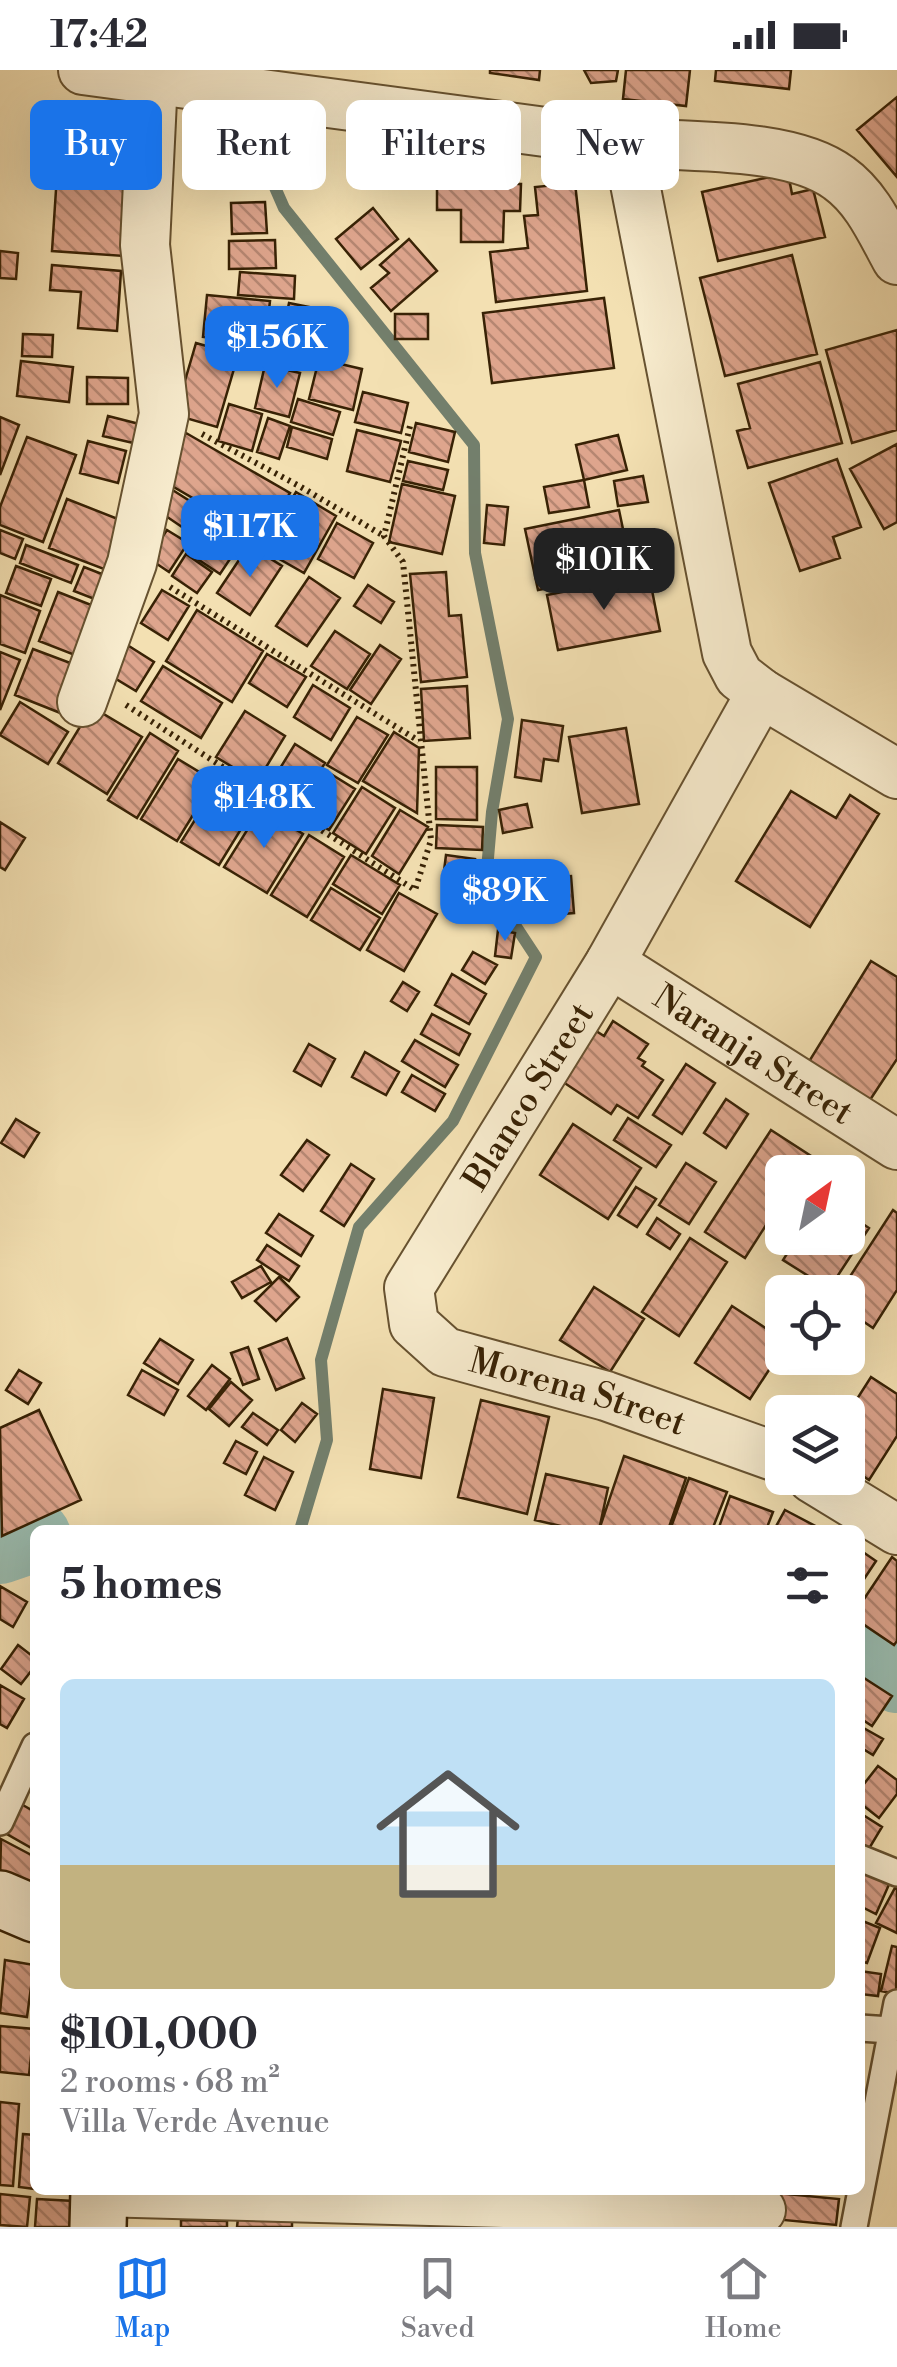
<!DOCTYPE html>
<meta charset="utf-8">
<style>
:root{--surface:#fff;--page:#f2f2f3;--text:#2b2b33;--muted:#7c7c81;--line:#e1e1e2;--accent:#1a73e8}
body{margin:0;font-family:"Libre Bodoni",serif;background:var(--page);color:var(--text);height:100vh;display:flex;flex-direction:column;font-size:38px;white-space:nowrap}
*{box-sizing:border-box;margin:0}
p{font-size:32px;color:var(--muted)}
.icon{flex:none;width:55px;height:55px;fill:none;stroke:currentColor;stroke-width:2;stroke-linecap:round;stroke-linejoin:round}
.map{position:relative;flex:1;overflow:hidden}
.panel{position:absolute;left:30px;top:1455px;width:835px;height:670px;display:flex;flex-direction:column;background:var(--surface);border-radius:15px;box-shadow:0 10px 40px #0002}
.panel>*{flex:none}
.guide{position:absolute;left:30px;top:30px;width:838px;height:90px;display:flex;gap:20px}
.needle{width:65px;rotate:33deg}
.fabs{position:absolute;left:765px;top:1085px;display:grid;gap:20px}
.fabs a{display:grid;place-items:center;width:100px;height:100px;border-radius:15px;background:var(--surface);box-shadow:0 10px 40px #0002;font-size:50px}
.price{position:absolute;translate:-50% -85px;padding:0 22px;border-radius:20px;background:var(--accent);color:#fff;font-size:32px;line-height:65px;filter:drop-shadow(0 2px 5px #0008)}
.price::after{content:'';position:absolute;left:50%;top:60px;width:30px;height:22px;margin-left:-15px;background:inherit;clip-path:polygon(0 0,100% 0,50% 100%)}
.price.on{background:#222;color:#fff}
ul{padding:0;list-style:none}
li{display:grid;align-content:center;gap:20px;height:530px;padding:0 30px}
li span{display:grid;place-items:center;height:310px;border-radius:15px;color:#555}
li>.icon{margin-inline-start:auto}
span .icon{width:180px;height:180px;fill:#fffc;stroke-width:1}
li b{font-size:42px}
h2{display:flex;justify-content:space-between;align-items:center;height:120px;padding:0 30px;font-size:42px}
.tag{padding:0 35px;border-radius:15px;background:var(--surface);box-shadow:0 10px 40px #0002;font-size:35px;line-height:90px}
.tag.on{background:var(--accent);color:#fff}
.status{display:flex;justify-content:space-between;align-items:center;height:70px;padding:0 50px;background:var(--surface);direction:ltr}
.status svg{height:28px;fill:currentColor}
.dock{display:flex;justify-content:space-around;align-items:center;height:140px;border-top:2px solid var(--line);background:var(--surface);font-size:28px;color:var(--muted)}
.dock a{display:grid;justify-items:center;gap:5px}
.dock .on{color:var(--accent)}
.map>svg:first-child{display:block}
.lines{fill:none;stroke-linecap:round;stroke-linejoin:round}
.stream{stroke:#737f6c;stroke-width:12}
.river{stroke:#9bbdb0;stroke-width:72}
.building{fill:url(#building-back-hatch);stroke:#382205;stroke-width:2.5}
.lane-casing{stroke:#675230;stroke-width:30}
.street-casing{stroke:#675230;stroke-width:52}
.secondary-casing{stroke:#382205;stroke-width:60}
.path{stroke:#382205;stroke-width:6;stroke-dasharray:2.5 5;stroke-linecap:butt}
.lane{stroke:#f7ebcd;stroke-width:25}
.street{stroke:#f7ebcd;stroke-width:48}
.secondary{stroke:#f7ebcd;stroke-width:55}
.labels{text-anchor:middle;stroke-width:8;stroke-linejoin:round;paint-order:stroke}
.street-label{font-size:35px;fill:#382205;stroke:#f7ebcd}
</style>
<div class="status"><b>17:42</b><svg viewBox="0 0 49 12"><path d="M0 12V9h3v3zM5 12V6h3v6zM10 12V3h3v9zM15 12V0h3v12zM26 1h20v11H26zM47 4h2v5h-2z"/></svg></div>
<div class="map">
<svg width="897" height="2157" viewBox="0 0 897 2157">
<defs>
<pattern id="building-back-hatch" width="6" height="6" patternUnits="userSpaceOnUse" patternTransform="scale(2.5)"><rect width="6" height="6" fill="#dea58d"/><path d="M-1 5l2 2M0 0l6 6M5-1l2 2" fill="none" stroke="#b58671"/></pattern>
</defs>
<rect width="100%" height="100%" fill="#f3e0b2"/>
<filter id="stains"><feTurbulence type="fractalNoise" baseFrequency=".002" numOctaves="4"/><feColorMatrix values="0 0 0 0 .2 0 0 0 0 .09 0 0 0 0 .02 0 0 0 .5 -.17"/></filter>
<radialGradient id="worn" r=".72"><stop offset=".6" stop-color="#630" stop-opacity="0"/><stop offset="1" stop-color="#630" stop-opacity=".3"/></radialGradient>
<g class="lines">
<!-- stream -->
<path class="stream" d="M241 32V40L284 138 474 375 475 483 508 649 492 742 486 811 536 887 453 1051 359 1157 321 1290 327 1370 300 1460"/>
<!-- river -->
<path class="river" d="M0 1478 35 1466
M860 1588 897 1607"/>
</g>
<!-- building -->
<path class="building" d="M490 0H540L539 10 490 3Z
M584 0H618L616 11 591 13Z
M626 0H690L686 36 623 29Z
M716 0H791L789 19 715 11Z
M897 27V107L857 60Z
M59 74 131 79 124 186 52 181Z
M788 103 792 124 813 119 825 167 718 191 702 122Z
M437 112 521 114 520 141H504L503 172H461V140H437Z
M575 113 587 221 496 232 490 182 528 178 524 146 538 145 535 117Z
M265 132 267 163 232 164 231 133Z
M373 138 398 169 361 199 336 169Z
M409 169 437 201 391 241 371 218 389 203 380 195Z
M275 170 276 198 229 199V171Z
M0 181 18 183 16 209 0 208Z
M792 185 817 284 725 306 700 208Z
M52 195 121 201 117 261 78 258 81 222 50 220Z
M240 202 295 206 294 229 238 225Z
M207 225 270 231 265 274 203 267Z
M604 228 614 298 492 313 483 243Z
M289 233 324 240 312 296 278 288Z
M395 244H428V269H395Z
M897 260V360L852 373 826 280Z
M23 264 53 265 52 287 22 286Z
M196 273 238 285 217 357 175 345Z
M319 289 362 299 353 340 309 329Z
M21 291 73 297 69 332 17 326Z
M820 292 842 373 748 398 737 361 750 358 738 314Z
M265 295 300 303 289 347 255 338Z
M87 307 128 308V334H87Z
M363 322 408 333 401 363 355 352Z
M298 329 340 342 333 365 291 352Z
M229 334 262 344 252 381 218 371Z
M108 346 147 356 142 375 103 366Z
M0 347 19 355 0 405Z
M268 348 290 356 279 389 257 382Z
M416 353 455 362 448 392 409 382Z
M292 357 332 369 327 389 287 377Z
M357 360 401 371 390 412 347 401Z
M186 363 290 423 263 469 160 409Z
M618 365 627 400 584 410 576 375Z
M27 367 76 385 43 472 0 455V437Z
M88 371 126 381 118 413 80 403Z
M897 374V452L884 459 850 399Z
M837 389 861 457 833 467 840 488 800 501 769 413Z
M408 391 448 400 443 420 403 411Z
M643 406 648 432 618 436 614 411Z
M584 410 589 437 549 443 544 417Z
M402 414 455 426 442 484 389 472Z
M171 419 196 435 182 457 157 440Z
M296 422 336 446 304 503 262 479Z
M67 429 128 453 109 501 49 478Z
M487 435 508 437 504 475 484 473Z
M199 436 215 447 199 471 183 460Z
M619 440 632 502 538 520 525 459Z
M337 453 373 473 354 508 318 489Z
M218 456 242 471 220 504 196 488Z
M0 460 23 469 15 489 0 483Z
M167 460 188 473 169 502 148 488Z
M26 475 78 495 71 513 20 493Z
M249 475 282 496 250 545 217 523Z
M186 484 212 502 197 523 172 506Z
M16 496 51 509 41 536 6 523Z
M84 497 112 508 102 532 74 521Z
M446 502 449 546 461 545 467 607 421 612 410 504Z
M649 505 660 561 558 580 547 525Z
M309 507 340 528 307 576 276 556Z
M368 515 394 532 381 553 354 536Z
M162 520 189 536 168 570 141 553Z
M58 522 109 542 90 591 39 571Z
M0 525 40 541 25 583 0 574Z
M197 540 263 581 232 632 166 591Z
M335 561 370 584 347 619 311 596Z
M121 571 154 592 136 621 103 601Z
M380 575 401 589 371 634 350 620Z
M33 579 81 597 63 644 15 625Z
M0 582 20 590 0 640Z
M267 584 306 607 287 637 249 613Z
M163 596 222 633 201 668 141 631Z
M313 615 350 638 331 670 294 647Z
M467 616 470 668 424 671 421 619Z
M20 632 68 662 48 694 0 665Z
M92 637 142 667 107 724 58 693Z
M245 641 285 666 257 712 216 687Z
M357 647 388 665 358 713 327 695Z
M522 650 563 656 558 691 544 689 541 711 515 707Z
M626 658 639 734 582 743 569 667Z
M394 662 419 678 417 743 363 711Z
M150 663 178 681 137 748 108 730Z
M295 674 325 693 296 740 266 721Z
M178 689 214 711 177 771 141 749Z
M436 697H477V750L436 749Z
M326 701 355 719 329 760 301 742Z
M217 715 254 738 219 795 181 772Z
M362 717 395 738 366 784 333 763Z
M791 721 836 748 850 725 879 744 810 857 736 811Z
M527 734 532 757 503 763 499 740Z
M261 738 303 764 267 823 224 797Z
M400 740 428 757 399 804 372 786Z
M0 752 25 768 5 800 0 797Z
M437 755 483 757 482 780 436 778Z
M309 765 344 787 307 847 271 825Z
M351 785 400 815 382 844 333 814Z
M446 785 475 789 472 813 443 809Z
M571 806 574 843 537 846 534 809Z
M331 818 380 848 360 880 311 850Z
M399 823 437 844 404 901 367 880Z
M498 860 515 863 511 888 495 886Z
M473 882 497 895 485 914 462 900Z
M871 891 897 907V989L866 1036 805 998Z
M452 904 486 924 469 954 435 935Z
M403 912 419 922 407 941 391 931Z
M432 944 470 964 459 985 421 964Z
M613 951 648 974 638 988 645 992 642 996 663 1010 638 1048 617 1035 611 1044 563 1012 596 961 604 966Z
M415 970 458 995 445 1017 402 991Z
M309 974 335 989 321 1016 294 1001Z
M365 982 399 1002 386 1025 352 1007Z
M686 994 715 1013 682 1064 653 1045Z
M412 1005 445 1024 435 1041 402 1022Z
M726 1029 748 1044 726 1078 704 1063Z
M628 1048 671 1075 656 1097 614 1070Z
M16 1049 39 1063 24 1087 1 1073Z
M573 1054 641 1098 608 1149 540 1105Z
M771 1060 811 1086 801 1102H782V1130L745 1188 705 1162Z
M307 1070 329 1085 303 1121 281 1105Z
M686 1093 716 1112 689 1154 659 1135Z
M351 1094 374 1109 344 1156 321 1141Z
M636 1117 656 1129 637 1157 618 1145Z
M893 1140 897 1143V1220L873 1258 848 1241V1222H840Z
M279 1144 313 1166 301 1186 266 1163Z
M848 1144 869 1158 829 1219 783 1190 797 1168H848Z
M657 1148 680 1164 670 1179 647 1164Z
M690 1168 727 1192 679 1266 642 1242Z
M267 1175 299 1196 289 1211 257 1190Z
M261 1196 271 1212 242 1228 232 1212Z
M279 1207 299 1227 276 1251 255 1231Z
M788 1209 809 1222H782V1249L768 1240Z
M594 1217 644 1249 610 1302 560 1270Z
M732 1236 782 1269V1280L750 1329 695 1293Z
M287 1268 304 1308 276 1320 259 1279Z
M160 1269 193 1290 178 1314 144 1293Z
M248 1277 259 1309 243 1315 231 1283Z
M212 1295 230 1309 206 1340 188 1326Z
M19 1300 41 1313 28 1334 6 1320Z
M142 1300 178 1320 164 1345 128 1325Z
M871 1307 897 1324V1366L869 1410 848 1396V1343Z
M231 1312 252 1330 229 1356 209 1339Z
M383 1319 434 1328 421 1408 370 1399Z
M481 1330 549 1347 527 1444 458 1427Z
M302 1333 317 1344 295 1372 281 1360Z
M39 1340 81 1430 2 1466 0 1358Z
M253 1343 278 1360 267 1375 242 1357Z
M236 1371 257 1382 246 1404 224 1393Z
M624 1386 686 1408 668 1460H599Z
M264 1387 293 1402 275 1440 245 1425Z
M546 1404 608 1418 599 1460H578L535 1450Z
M689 1408 727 1422 712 1460H670Z
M730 1426 773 1442 766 1460H718Z
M785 1440 823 1460H774Z
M860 1480 876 1491 860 1515Z
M892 1487 897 1491V1571L894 1575 860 1552V1535Z
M0 1516 27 1532 13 1557 0 1549Z
M18 1575 35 1588V1596L21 1614 1 1599Z
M864 1608 892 1626 872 1656 860 1648V1613Z
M0 1615 24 1629 7 1658 0 1654Z
M860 1656 883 1669 873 1685 860 1677Z
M878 1696 897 1710V1724L879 1748 860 1733V1719Z
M21 1734 35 1742V1780L5 1763Z
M860 1743 882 1757 867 1782 860 1779Z
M1 1769 35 1787V1805L25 1823 0 1810Z
M860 1796 891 1810 876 1844 860 1836Z
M897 1814V1863L876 1853Z
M860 1850 880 1858 867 1893 860 1891Z
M892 1876 897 1877 896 1924 881 1921Z
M5 1890 34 1895 27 1947 0 1943Z
M860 1901 881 1904 878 1926 860 1924Z
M0 1956 34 1959 29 2005 0 2002Z
M0 2032 19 2034 13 2116 0 2115Z
M23 2064 35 2065V2119L19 2117Z
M776 2123 839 2129 836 2155 773 2149Z
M0 2124 30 2127 27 2157 0 2155Z
M37 2129 74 2131 72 2157H35Z
M238 2148 292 2150V2157H237Z
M181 2150 227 2151V2157H181Z"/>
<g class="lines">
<!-- lane casing -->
<g class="lane-casing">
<path id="lane" d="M0 1752 35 1676
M860 1788 897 1803
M860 1958 890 1960
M854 2157 897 1933"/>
</g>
<!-- street casing -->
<g class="street-casing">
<g id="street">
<path d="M83 0 627 73 727 583 739 606 761 623 897 704"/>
<path d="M627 73C687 77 791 72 839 108 867 128 881 161 897 190"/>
<path id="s1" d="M761 623 610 893 409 1218 414 1254 445 1282 606 1326 782 1389"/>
<path d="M82 632 132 493 164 344 145 175 153 9"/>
<path id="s2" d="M610 893 897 1075"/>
<path d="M812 1408 897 1460"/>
<path d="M99 2122 761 2140"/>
</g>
</g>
<!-- secondary casing -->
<g class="secondary-casing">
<path id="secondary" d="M0 1829 35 1844
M98 2157 99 2120"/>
</g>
<!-- path -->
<path class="path" d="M202 364 301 417 384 466
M170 517 419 671
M126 635 415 820 431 770 403 492 384 466 410 356"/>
<!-- lane -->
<use href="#lane" class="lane"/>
<!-- street -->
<use href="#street" class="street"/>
<!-- secondary -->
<use href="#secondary" class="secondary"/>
</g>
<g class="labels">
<!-- street labels -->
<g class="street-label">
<text dy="12" stroke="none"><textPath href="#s2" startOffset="170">Naranja Street</textPath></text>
<text transform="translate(528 1026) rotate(-58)" y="12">Blanco Street</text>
<text dy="12" stroke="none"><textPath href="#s1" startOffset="908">Morena Street</textPath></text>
</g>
</g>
<rect width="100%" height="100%" filter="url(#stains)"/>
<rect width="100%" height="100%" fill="url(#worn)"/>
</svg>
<div class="fabs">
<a><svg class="needle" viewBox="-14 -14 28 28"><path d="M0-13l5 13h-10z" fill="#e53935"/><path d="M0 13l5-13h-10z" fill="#7c7c81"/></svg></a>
<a><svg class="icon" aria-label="locate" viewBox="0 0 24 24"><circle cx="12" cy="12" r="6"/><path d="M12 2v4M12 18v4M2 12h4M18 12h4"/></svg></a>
<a><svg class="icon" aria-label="layers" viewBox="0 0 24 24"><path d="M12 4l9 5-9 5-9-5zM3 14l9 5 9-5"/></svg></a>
</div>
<b class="price" style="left:277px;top:321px">$156K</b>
<b class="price" style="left:250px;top:510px">$117K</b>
<b class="price on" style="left:604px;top:543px">$101K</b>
<b class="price" style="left:264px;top:781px">$148K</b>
<b class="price" style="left:505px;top:874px">$89K</b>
<div class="guide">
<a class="tag on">Buy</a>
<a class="tag">Rent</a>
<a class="tag">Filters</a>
<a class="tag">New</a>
</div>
<section class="panel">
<h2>5 homes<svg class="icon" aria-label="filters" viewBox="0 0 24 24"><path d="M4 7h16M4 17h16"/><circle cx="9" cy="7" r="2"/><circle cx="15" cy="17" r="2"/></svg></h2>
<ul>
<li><span style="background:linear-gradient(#bfe0f5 60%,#c2b280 0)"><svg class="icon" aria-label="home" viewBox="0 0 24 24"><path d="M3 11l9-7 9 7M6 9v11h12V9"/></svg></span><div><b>$101,000</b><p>2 rooms · 68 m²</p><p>Villa Verde Avenue</p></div></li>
</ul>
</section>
</div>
<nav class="dock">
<a class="on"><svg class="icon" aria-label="map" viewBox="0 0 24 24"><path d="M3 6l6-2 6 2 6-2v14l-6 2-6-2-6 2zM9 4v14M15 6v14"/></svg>Map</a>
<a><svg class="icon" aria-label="saved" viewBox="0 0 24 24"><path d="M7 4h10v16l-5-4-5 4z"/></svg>Saved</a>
<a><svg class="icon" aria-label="home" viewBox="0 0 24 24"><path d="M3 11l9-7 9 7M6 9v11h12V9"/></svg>Home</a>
</nav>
